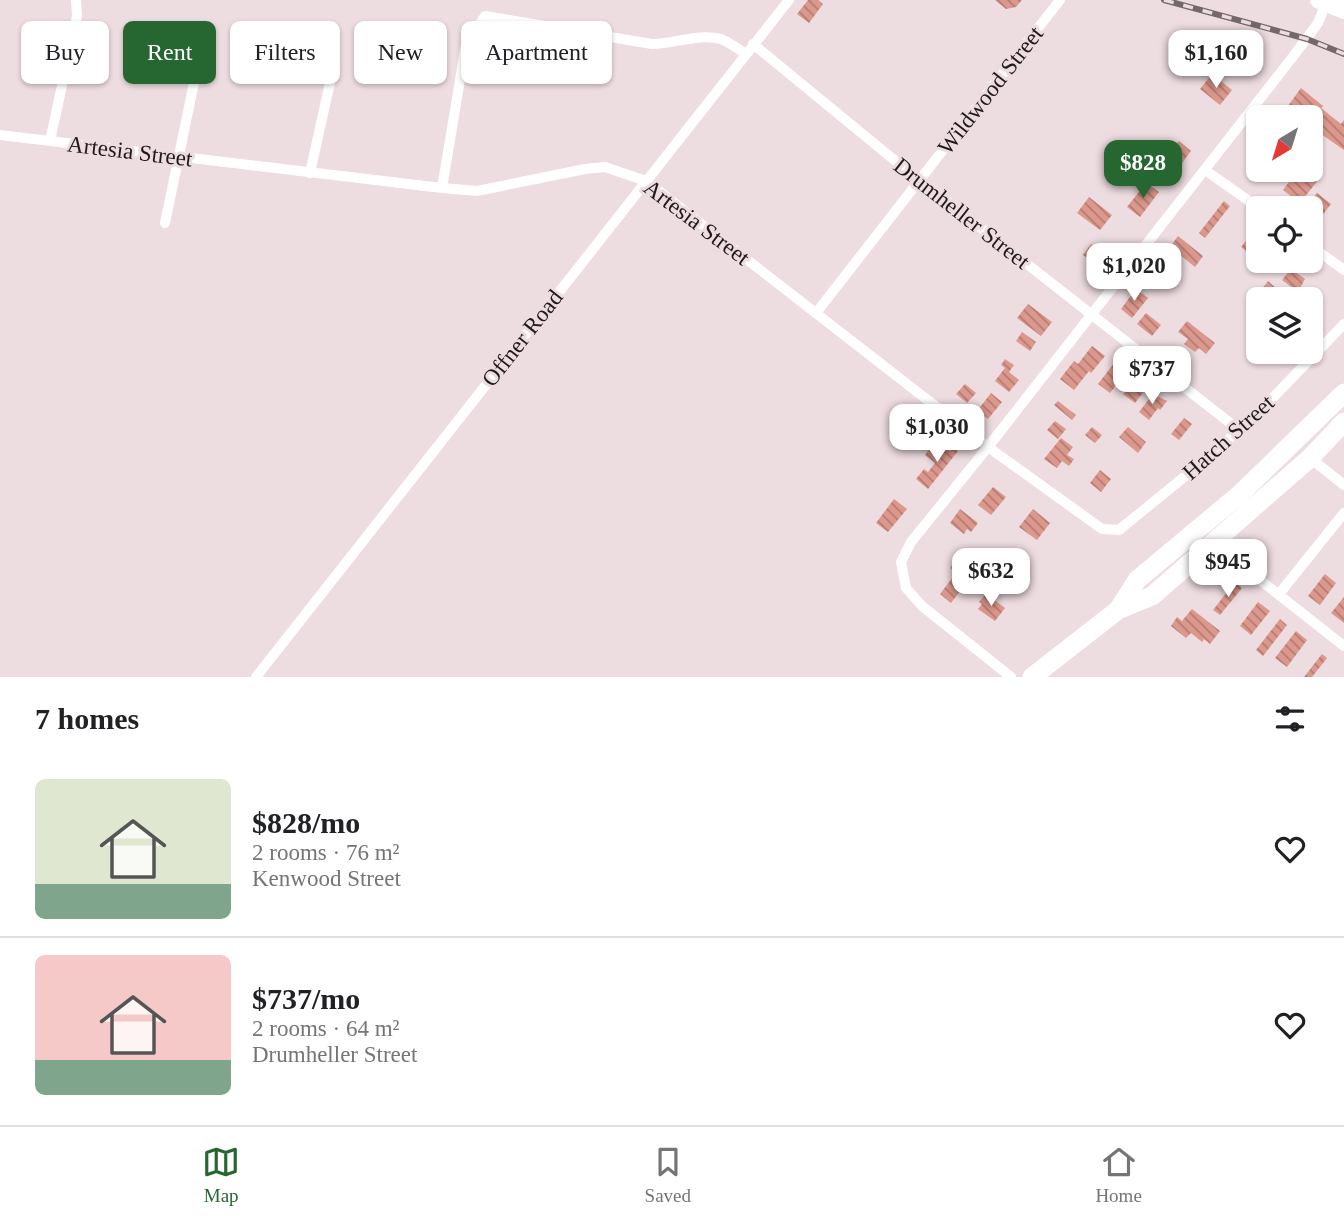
<!DOCTYPE html>
<meta charset="utf-8">
<style>
:root{--surface:#fff;--page:#f2f2f2;--text:#202124;--muted:#757577;--line:#e0e0e0;--accent:#266630}
body{margin:0;font-family:"Times New Roman",serif;background:var(--page);color:var(--text);height:100vh;display:flex;flex-direction:column;font-size:26px;white-space:nowrap}
*{box-sizing:border-box;margin:0}
p{font-size:23px;color:var(--muted)}
.icon{flex:none;width:38px;height:38px;fill:none;stroke:currentColor;stroke-width:2;stroke-linecap:round;stroke-linejoin:round}
.map{position:relative;height:677px;overflow:hidden}
.sheet{display:flex;flex-direction:column;background:var(--surface);flex:1}
.sheet>*{flex:none}
.hud{position:absolute;left:21px;top:21px;width:700px;height:63px;display:flex;gap:14px}
.needle{width:46px;rotate:218deg}
.buttons{position:absolute;left:1246px;top:105px;display:grid;gap:14px}
.buttons a{display:grid;place-items:center;width:77px;height:77px;border-radius:10px;background:var(--surface);box-shadow:0 2px 5px #0004;font-size:35px}
.price{position:absolute;translate:-50% -60px;padding:0 16px;border-radius:14px;background:#fff;color:#222;font-size:23px;line-height:46px;filter:drop-shadow(0 2px 4px #0008)}
.price::after{content:'';position:absolute;left:50%;top:42px;width:21px;height:16px;margin-left:-10px;background:inherit;clip-path:polygon(0 0,100% 0,50% 100%)}
.price.current{background:var(--accent);color:#fff}
ul{padding:0;list-style:none}
li{display:flex;align-items:center;gap:21px;height:175px;padding:0 35px}
li+li{border-top:2px solid var(--line)}
li span{display:grid;place-items:center;flex:none;width:196px;height:140px;border-radius:10px;color:#555}
li>.icon{margin-inline-start:auto}
span .icon{width:84px;height:84px;fill:#fffc;stroke-width:1}
li b{font-size:30px}
h2{display:flex;justify-content:space-between;align-items:center;height:84px;padding:0 35px;font-size:30px}
.tag{padding:0 24px;border-radius:10px;background:var(--surface);box-shadow:0 2px 5px #0004;font-size:24px;line-height:63px}
.tag.current{background:var(--accent);color:#fff}
.dock{display:flex;justify-content:space-around;align-items:center;height:98px;border-top:2px solid var(--line);background:var(--surface);font-size:19px;color:var(--muted)}
.dock a{display:grid;justify-items:center;gap:4px}
.dock .current{color:var(--accent)}
.map>svg:first-child{display:block}
.building{fill:url(#building-back-hatch)}
.lines{fill:none;stroke-linecap:round;stroke-linejoin:round}
.street{stroke:#fff;stroke-width:10}
.primary{stroke:#fff;stroke-width:18}
.highway{stroke:#fff;stroke-width:19}
.rail-casing{stroke:#73696b;stroke-width:6}
.rail{stroke:#eddce0;stroke-width:3.5;stroke-dasharray:10;stroke-linecap:butt}
.labels{text-anchor:middle;stroke-width:6;stroke-linejoin:round;paint-order:stroke}
.street-label{font-size:23px;fill:#1f191a;stroke:#eddce0}
</style>
<div class="map">
<svg width="1344" height="677" viewBox="0 0 1344 677">
<defs>
<pattern id="building-back-hatch" width="6" height="6" patternUnits="userSpaceOnUse" patternTransform="scale(1.75)"><rect width="6" height="6" fill="#dd988d"/><path d="M-1 5l2 2M0 0l6 6M5-1l2 2" fill="none" stroke="#b37b72"/></pattern>
</defs>
<rect width="100%" height="100%" fill="#eddce0"/>
<!-- building -->
<path class="building" d="M808 0H818L823 4 809 23 797 14Z
M995 0H1022L1016 7 1006 9Z
M1212 74 1232 90 1220 105 1200 89Z
M1301 88 1323 106 1321 108 1341 124 1344 120V150L1311 127V117H1302L1288 106Z
M1258 140V162L1248 153Z
M1179 141 1191 151 1176 171 1163 161Z
M1311 166 1322 175 1300 203 1283 190 1298 170H1311Z
M1146 183 1159 192 1140 217 1127 207Z
M1317 193 1331 204 1321 217 1307 206Z
M1089 197 1112 215 1100 230 1077 213Z
M1224 201 1230 206 1205 238 1199 233Z
M1256 228 1258 230V260L1241 247Z
M1178 236 1203 256 1195 267 1170 247Z
M1091 244 1102 252 1094 263 1083 255Z
M1156 263 1169 274 1162 283 1148 273Z
M1291 269 1305 279 1298 292 1282 280Z
M1268 281 1277 289 1270 297 1261 290Z
M1136 289 1148 298 1132 318 1121 309Z
M1028 304 1052 322 1041 336 1017 318Z
M1146 313 1161 325 1152 336 1137 324Z
M1187 321 1215 343 1206 354 1199 348 1195 352 1184 344 1188 339 1178 332Z
M1022 332 1036 342 1030 351 1016 341Z
M1092 346 1105 356 1091 373 1089 371 1074 390 1060 379 1074 361 1078 364Z
M1005 359 1014 365 1009 372 1019 380 1009 392 995 381 1005 368 1001 365Z
M1115 362 1127 371 1110 393 1098 384Z
M1136 377 1148 386 1135 403 1123 394Z
M965 384 976 393 967 403 956 394Z
M991 393 1002 402 988 419 977 411Z
M1153 394 1167 401 1160 410 1158 408 1149 420 1139 412Z
M1058 401 1076 415 1072 420 1054 405Z
M1184 418 1192 424 1179 440 1171 434Z
M1055 421 1066 429 1058 439 1047 430Z
M1092 427 1102 435 1095 443 1085 435Z
M1128 427 1146 442 1138 453 1119 437Z
M1061 438 1073 447 1067 455 1074 459 1069 466 1062 461 1057 468 1044 459Z
M945 441 958 451 928 489 916 479 924 469 928 472 935 463 925 455 931 447 937 451Z
M1100 470 1111 479 1101 492 1090 483Z
M993 487 1006 497 991 515 978 505Z
M894 499 907 509 888 532 876 523Z
M960 509 978 523 971 532 967 529 964 534 950 523Z
M1033 509 1050 523 1037 540 1019 527Z
M958 558 975 572 951 603 940 594 956 573 950 568Z
M1325 574 1336 583 1320 605 1308 596Z
M1235 582 1242 588 1220 615 1213 610Z
M986 594 1005 608 995 621 978 609 982 604 979 602Z
M1344 597V623L1331 613Z
M1258 602 1270 611 1251 635 1240 626Z
M1192 609 1220 631 1210 644 1204 639 1202 642 1191 633 1186 638 1171 626 1177 617 1182 621Z
M1280 619 1287 625 1263 656 1256 650Z
M1296 631 1307 640 1287 667 1275 658Z
M1322 654 1327 658 1312 677H1304Z"/>
<g class="lines">
<!-- street -->
<path class="street" d="M753 44 893 159 1239 430
M0 135 442 188 477 191 585 169 605 167 646 181 988 447 1102 529 1119 530 1215 452 1265 406 1344 324
M50 141 77 16 76 0
M1205 170 1259 208
M310 173 333 69
M442 188 466 44 485 16 652 44C674 44 699 33 721 39 729 42 738 49 746 54
M165 223 202 44
M1311 246 1344 270
M816 313 1060 0
M1310 458 1344 485
M1246 569 1344 646
M1279 594 1344 513
M256 677 789 0
M1011 677 922 606 906 588 901 562 911 542 988 447 1295 54 1318 23 1326 3"/>
<!-- primary -->
<path class="primary" d="M1319 0 1344 10"/>
<!-- highway -->
<path class="highway" d="M1118 610 1137 580 1240 494 1344 393
M1032 677 1118 610 1152 596 1310 458 1344 422"/>
<!-- rail casing -->
<g class="rail-casing">
<path id="rail" d="M1164 0 1307 39 1344 54"/>
</g>
<!-- rail -->
<use href="#rail" class="rail"/>
</g>
<g class="labels">
<!-- street labels -->
<g class="street-label">
<text transform="translate(990 90) rotate(-52)" y="8">Wildwood Street</text>
<text transform="translate(130 151) rotate(7)" y="8">Artesia Street</text>
<text transform="translate(962 213) rotate(38)" y="8">Drumheller Street</text>
<text transform="translate(697 222) rotate(37)" y="8">Artesia Street</text>
<text transform="translate(522 338) rotate(-52)" y="8">Offner Road</text>
<text transform="translate(1228 437) rotate(-42)" y="8">Hatch Street</text>
</g>
</g>
</svg>
<div class="buttons">
<a><svg class="needle" viewBox="-14 -14 28 28"><path d="M0-13l5 13h-10z" fill="#e53935"/><path d="M0 13l5-13h-10z" fill="#757577"/></svg></a>
<a><svg class="icon" aria-label="locate" viewBox="0 0 24 24"><circle cx="12" cy="12" r="6"/><path d="M12 2v4M12 18v4M2 12h4M18 12h4"/></svg></a>
<a><svg class="icon" aria-label="layers" viewBox="0 0 24 24"><path d="M12 4l9 5-9 5-9-5zM3 14l9 5 9-5"/></svg></a>
</div>
<b class="price" style="left:1216px;top:90px">$1,160</b>
<b class="price current" style="left:1143px;top:200px">$828</b>
<b class="price" style="left:1134px;top:303px">$1,020</b>
<b class="price" style="left:1152px;top:406px">$737</b>
<b class="price" style="left:937px;top:464px">$1,030</b>
<b class="price" style="left:1228px;top:599px">$945</b>
<b class="price" style="left:991px;top:608px">$632</b>
<div class="hud">
<a class="tag">Buy</a>
<a class="tag current">Rent</a>
<a class="tag">Filters</a>
<a class="tag">New</a>
<a class="tag">Apartment</a>
</div>
</div>
<section class="sheet">
<h2>7 homes<svg class="icon" aria-label="filters" viewBox="0 0 24 24"><path d="M4 7h16M4 17h16"/><circle cx="9" cy="7" r="2"/><circle cx="15" cy="17" r="2"/></svg></h2>
<ul>
<li><span style="background:linear-gradient(#dfe7d0 75%,#7fa58c 0)"><svg class="icon" aria-label="home" viewBox="0 0 24 24"><path d="M3 11l9-7 9 7M6 9v11h12V9"/></svg></span><div><b>$828/mo</b><p>2 rooms · 76 m²</p><p>Kenwood Street</p></div><svg class="icon" aria-label="heart" viewBox="0 0 24 24"><path d="M12 20l-8-8c-3-5 5-10 8-4 3-6 11-1 8 4z"/></svg></li>
<li><span style="background:linear-gradient(#f6c9c9 75%,#7fa58c 0)"><svg class="icon" aria-label="home" viewBox="0 0 24 24"><path d="M3 11l9-7 9 7M6 9v11h12V9"/></svg></span><div><b>$737/mo</b><p>2 rooms · 64 m²</p><p>Drumheller Street</p></div><svg class="icon" aria-label="heart" viewBox="0 0 24 24"><path d="M12 20l-8-8c-3-5 5-10 8-4 3-6 11-1 8 4z"/></svg></li>
</ul>
</section>
<nav class="dock">
<a class="current"><svg class="icon" aria-label="map" viewBox="0 0 24 24"><path d="M3 6l6-2 6 2 6-2v14l-6 2-6-2-6 2zM9 4v14M15 6v14"/></svg>Map</a>
<a><svg class="icon" aria-label="saved" viewBox="0 0 24 24"><path d="M7 4h10v16l-5-4-5 4z"/></svg>Saved</a>
<a><svg class="icon" aria-label="home" viewBox="0 0 24 24"><path d="M3 11l9-7 9 7M6 9v11h12V9"/></svg>Home</a>
</nav>
